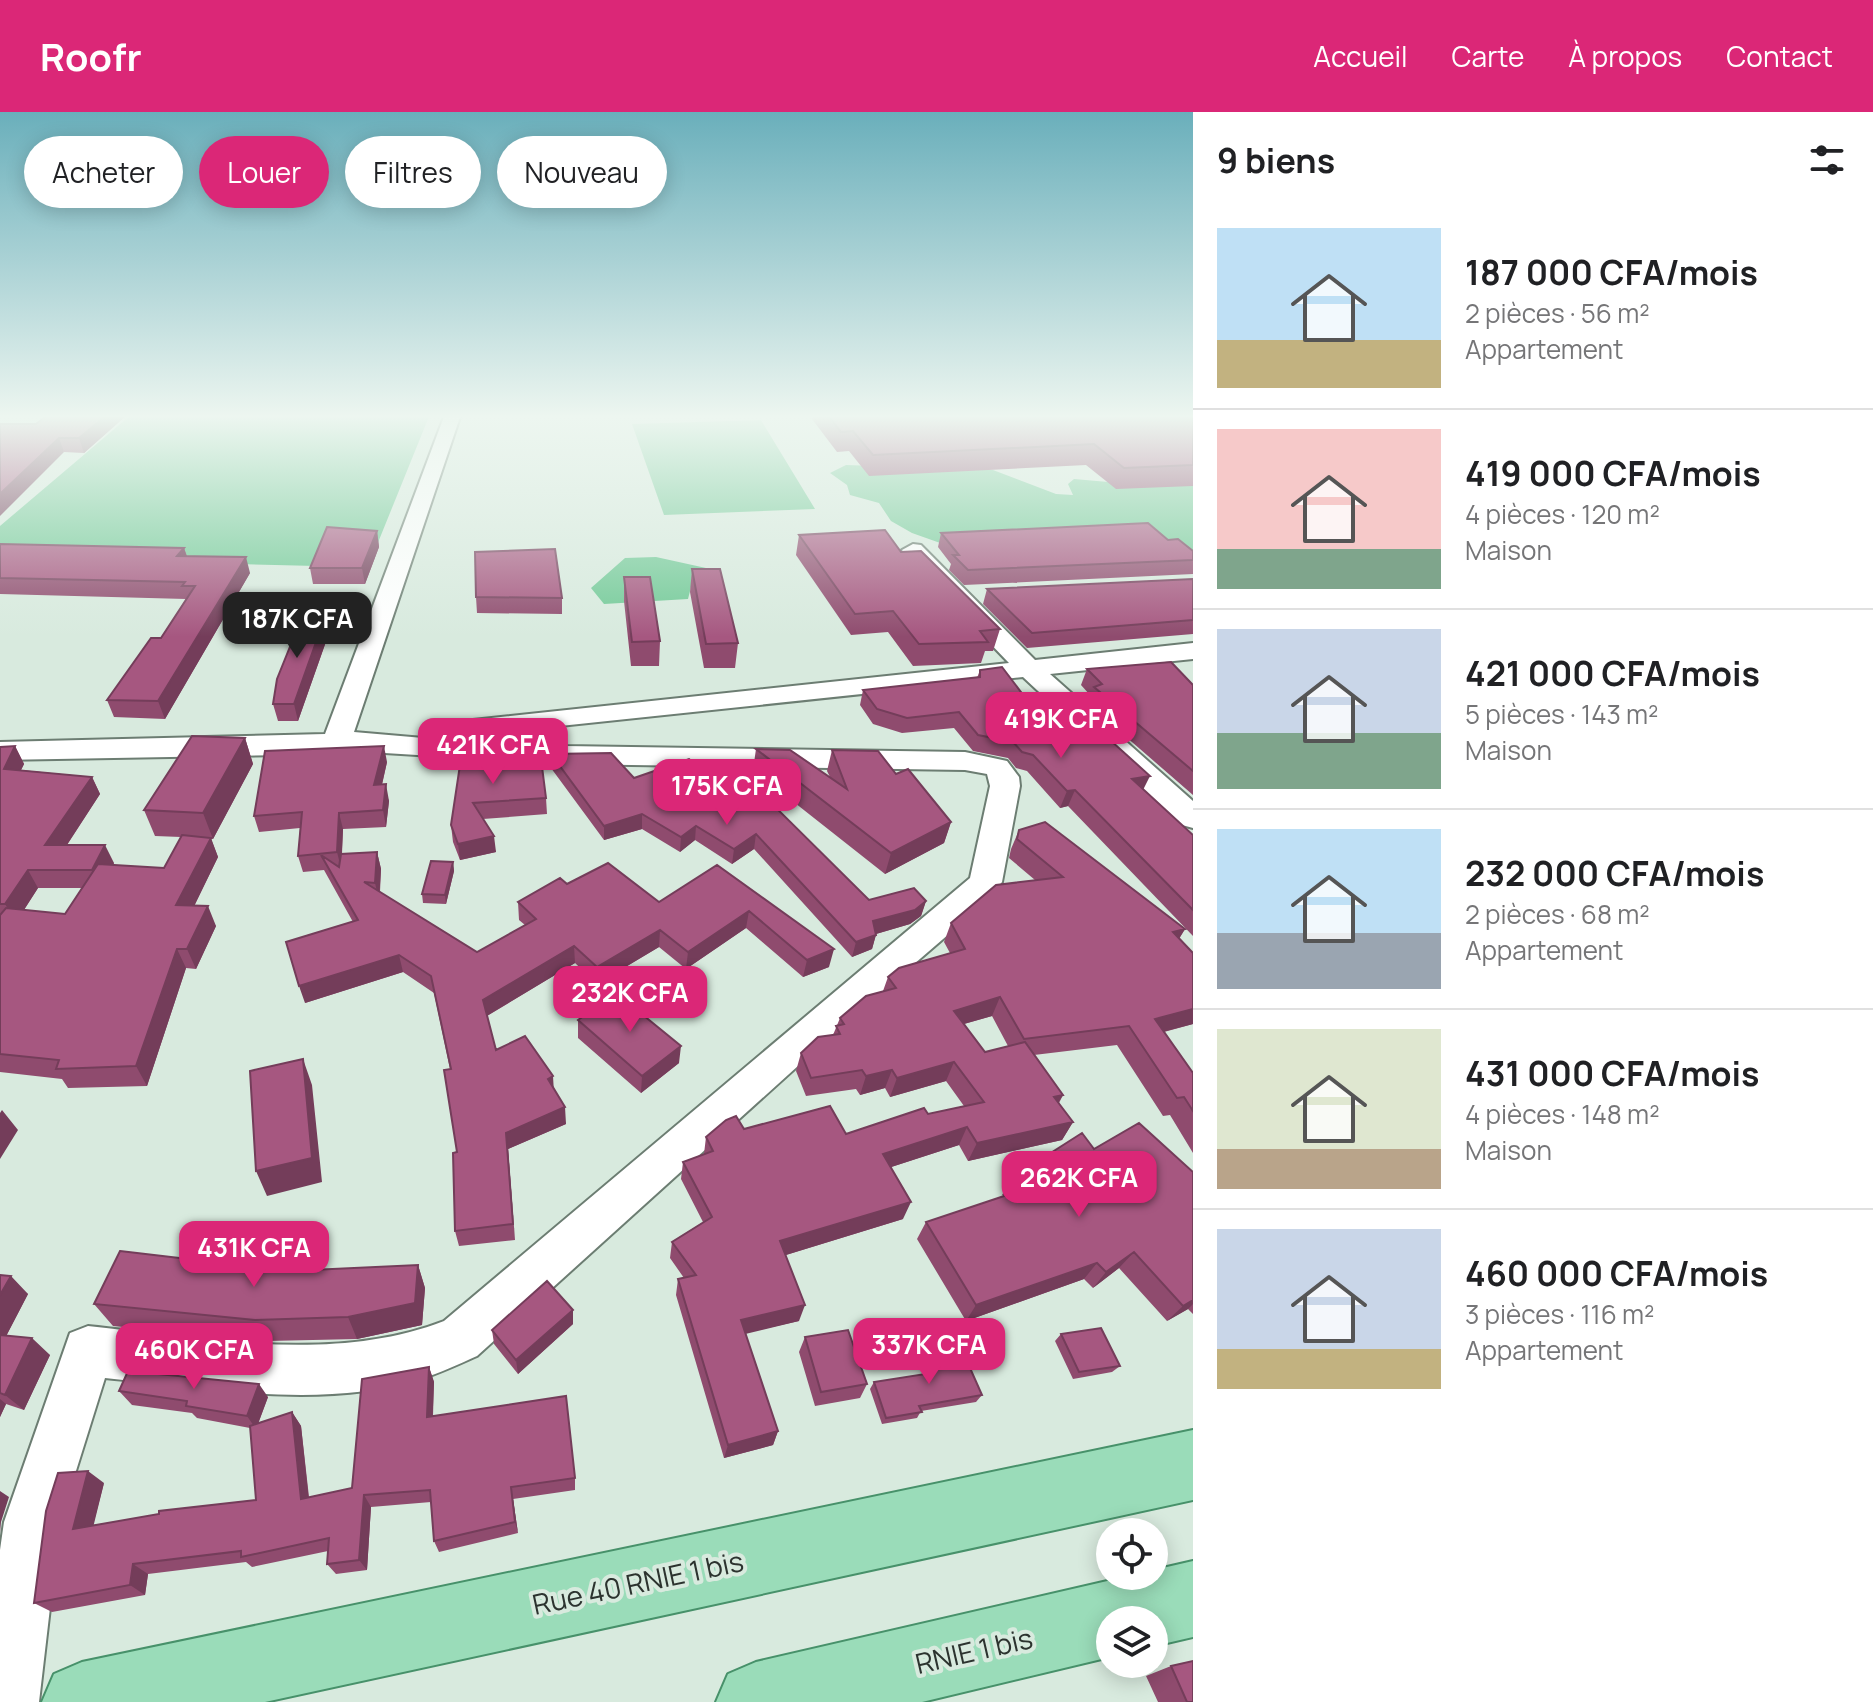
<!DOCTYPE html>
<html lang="fr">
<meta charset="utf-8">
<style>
:root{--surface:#fff;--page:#f2f2f2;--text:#202124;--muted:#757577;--line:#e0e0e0;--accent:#db2777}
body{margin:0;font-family:Manrope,sans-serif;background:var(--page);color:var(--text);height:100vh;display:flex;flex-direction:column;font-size:30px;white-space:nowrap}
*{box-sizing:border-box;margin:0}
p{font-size:26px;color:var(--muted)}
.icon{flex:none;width:44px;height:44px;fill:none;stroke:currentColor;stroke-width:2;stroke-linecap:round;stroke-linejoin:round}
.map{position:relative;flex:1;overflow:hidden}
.sheet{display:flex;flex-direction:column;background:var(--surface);width:680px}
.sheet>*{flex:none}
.top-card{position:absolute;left:24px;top:24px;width:760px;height:72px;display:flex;gap:16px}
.tools{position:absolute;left:1096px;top:1406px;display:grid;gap:16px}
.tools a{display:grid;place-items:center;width:72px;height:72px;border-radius:50%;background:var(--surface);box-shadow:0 4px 20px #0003;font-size:40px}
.price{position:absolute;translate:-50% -68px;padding:0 18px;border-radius:16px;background:var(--accent);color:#fff;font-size:26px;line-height:52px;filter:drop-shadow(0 2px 4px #0008)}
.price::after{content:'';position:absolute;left:50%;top:48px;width:24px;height:18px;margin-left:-12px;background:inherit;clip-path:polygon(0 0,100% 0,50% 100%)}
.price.selected{background:#222;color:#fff}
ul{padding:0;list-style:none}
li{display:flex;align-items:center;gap:24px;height:200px;padding:0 24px}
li+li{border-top:2px solid var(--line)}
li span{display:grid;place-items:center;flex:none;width:224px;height:160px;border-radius:0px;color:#555}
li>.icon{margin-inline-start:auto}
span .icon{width:96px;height:96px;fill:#fffc;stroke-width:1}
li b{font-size:34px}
h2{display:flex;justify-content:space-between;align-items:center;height:96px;padding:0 24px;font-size:34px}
.pill{padding:0 28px;border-radius:36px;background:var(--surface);box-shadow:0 4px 20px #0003;font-size:28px;line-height:72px}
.pill.selected{background:var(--accent);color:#fff}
header{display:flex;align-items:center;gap:48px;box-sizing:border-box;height:112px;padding:0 40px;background:var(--accent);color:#fff}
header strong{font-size:38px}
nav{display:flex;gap:44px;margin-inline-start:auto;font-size:28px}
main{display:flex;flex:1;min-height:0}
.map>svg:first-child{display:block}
.green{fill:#72c997}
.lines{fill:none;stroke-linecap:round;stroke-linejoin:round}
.minor-casing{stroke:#6c7d72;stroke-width:4}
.major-casing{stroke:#47916a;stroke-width:4}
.minor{fill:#fff;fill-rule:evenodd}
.major{fill:#9adcb9;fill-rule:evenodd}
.wall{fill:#8f4b6e;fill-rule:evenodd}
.shaded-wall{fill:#743d5a}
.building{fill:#a65780;stroke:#743d5a;stroke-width:2}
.labels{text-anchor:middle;stroke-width:8;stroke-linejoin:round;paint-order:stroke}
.near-street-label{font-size:28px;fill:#2c332f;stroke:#d8eade}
</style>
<header>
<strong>Roofr</strong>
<nav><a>Accueil</a><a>Carte</a><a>À propos</a><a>Contact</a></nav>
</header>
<main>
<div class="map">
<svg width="1193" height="1590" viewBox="0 0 1193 1590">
<rect width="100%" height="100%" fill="#d8eade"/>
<!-- green -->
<path class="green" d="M132 302H430L377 433 317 454 0 446V414Z
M761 308 815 397 664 403 632 312Z
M846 353 993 358 1056 382 1073 383 1068 372 1074 367 1108 370 1193 369V454L943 432 912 421 891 409 879 391 850 383 847 373 830 361Z
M656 445 706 456 692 471 688 487 604 492 591 476 625 446Z"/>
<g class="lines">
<!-- minor casing -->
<g class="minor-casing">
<path id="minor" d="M445 302H461L354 620 435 627 426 625 422 619 426 613 1009 551 905 443 902 438 913 432 921 433 1035 548 1193 531V547L1050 562 1193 689V716L1182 713 1023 565 437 627 565 634 965 640 1007 649 1019 665 1020 674 1002 770 986 790 841 915 477 1244C459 1252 440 1261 421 1267 321 1298 206 1276 105 1266L60 1410 39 1590H0V1438L4 1410 70 1221 88 1214C203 1226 333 1252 444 1209L970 766 990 674 987 662 965 658 565 652 336 638 287 643 0 648V630L325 622Z"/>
</g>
<!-- major casing -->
<g class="major-casing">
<path id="major" d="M1193 1318V1388L265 1590H42L54 1562 82 1550Z
M1193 1449V1525L1154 1534V1508H1110V1545L922 1590H716L728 1562 756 1550 1129 1464H1154V1458Z"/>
</g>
<!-- minor -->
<use href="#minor" class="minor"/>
<!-- major -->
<use href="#major" class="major"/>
</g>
<!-- wall -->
<path class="wall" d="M49 302H128L84 341 64 340 36 312Z
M813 302H1193V374L1116 377 1086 353 869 364 849 339 837 340 812 307Z
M377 419 379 435 365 472H313L310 456Z
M941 421 1168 428 1193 439V462L964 473 949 458 951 452 938 435Z
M799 423 901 440 1000 517 993 539H985L981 551 913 554 888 520 851 523 796 443Z
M0 432 184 436 187 444 250 461 165 607 114 605 107 588 161 526 186 487 0 482Z
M692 457 738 531 735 556H704L690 480Z
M624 465 660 529 659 554H631L624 489Z
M1193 467V522L1027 536 983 492 987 477Z
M476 485 562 486V502L477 501Z
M325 505 329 521 298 609H278L273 592Z
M1087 557 1193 573V683L1087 591 1090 583 1081 573Z
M980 558 1027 588 1143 677 1193 723V824L1068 694 1060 696 1027 659 1016 656 1008 646 973 639 954 616 902 621 873 612 860 593 863 578 977 566Z
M245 626 253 652 213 727H211L218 745 194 794 216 814 196 857 186 856 147 974 68 976 62 967 0 960V635L15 634 24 652 21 658 92 665 100 682 67 733 114 751 113 753 164 756 181 725 155 724 144 698ZM38 776H82L65 802 24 798Z
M484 634V640L546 686 547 702 483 707 496 740 460 748 453 730 451 713Z
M756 637 830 665 827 659 832 638 896 662 951 710 944 731 885 762 753 658Z
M551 642 634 666 689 647 869 788 926 789 921 804 910 812 876 822 872 837 852 845 754 737 732 752 695 728 680 740 642 717 604 728 551 656Z
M387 650 382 673 389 689 386 715 343 717 342 742 377 740 381 757 380 780 477 840 525 813 519 808 518 790 567 772 659 790 717 753 829 855 803 865 746 816 686 857 659 835 597 872 575 851 487 904 496 938 554 976 566 1012 508 1037 515 1128 459 1134 455 1119 457 1040 450 957 434 881 403 860 305 891 353 810 324 758 303 760 298 744 300 716 259 720 254 704Z
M1019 718 1185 817 1179 827 1193 912 1164 920 1193 961V1041L1170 1003 1163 1004 1117 933 1034 943 1063 983 1059 991 1073 1010 1062 1028 968 1049 959 1033 891 1055 903 1107 786 1143 799 1209 745 1221 778 1319 773 1333 724 1346 676 1183 678 1167 684 1166 670 1146 672 1130 703 1110 681 1067 683 1050 704 1042 706 1025 744 1017 846 1022 964 994 946 969 890 985 885 976 860 983 856 977 806 984 796 959 801 941 833 923 840 906 883 879 888 865 950 841 944 830 951 811 1035 768 1009 746 1011 737ZM992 904 1008 934 985 940 964 912Z
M453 750 454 759 446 792 423 791 422 782Z
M578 908 679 951 641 981 578 926Z
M1094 1037 1193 1060V1202L1188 1197 1167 1209 1119 1156 1093 1176 1084 1167 966 1209 917 1127 926 1110 1004 1084 1002 1083 1013 1065Z
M418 1153 425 1176 422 1213 357 1227 268 1229 113 1214 94 1192 289 1159Z
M0 1163 28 1182 6 1224 50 1243 24 1298 6 1292 0 1305Z
M573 1212 518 1262 494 1232 492 1218Z
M1061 1222 1120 1254 1112 1260 1073 1267 1055 1229Z
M805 1225 867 1272 860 1286 815 1294 799 1240Z
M925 1244 982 1283 976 1290 921 1299 917 1306 882 1312 870 1277 874 1270 925 1262 921 1251Z
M429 1255 434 1270 433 1304 575 1366V1378L513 1387 518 1421 439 1440 434 1429 431 1390 371 1395 367 1458 336 1462 327 1452 328 1439 252 1455 246 1450 148 1462 145 1483 52 1500 34 1491 104 1371 93 1413 256 1388 250 1316 197 1306 192 1301 132 1293 119 1279 268 1285 258 1312 292 1300 301 1314 309 1385 352 1376Z
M1171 1554 1193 1590H1158L1146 1564Z"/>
<!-- shaded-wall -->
<path class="shaded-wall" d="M108 302H128L84 341 79 326Z
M59 326 64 340 0 404V382Z
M377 419 379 435 365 472 362 456Z
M184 436 189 452 177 444Z
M246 445 250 461 165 607 158 589Z
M325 505 329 521 298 609 294 592Z
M245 626 253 652 213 727 203 701Z
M15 634 24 652 13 674 4 657Z
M384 634 387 650 378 689 374 673Z
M1150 664 1142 680 1132 667Z
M92 665 100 682 55 751 45 733Z
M386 672 389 689 386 715 383 698Z
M1075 678 1068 694 1060 696 1067 679Z
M339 701 343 717 341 756 337 740Z
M642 702V717L604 728V714Z
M951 710 944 731 885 762 891 741Z
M696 714 695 728 680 740 681 725Z
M756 722 754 737 732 752 734 737Z
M494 724 496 740 460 748 458 732Z
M211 726 218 745 185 813 176 793Z
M105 733 114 751 101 776 92 758Z
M377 740 381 757 379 788 375 771Z
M453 750 454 759 446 792 445 783Z
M28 758 38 776 16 810 5 792Z
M926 789 921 804 910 812 869 824 873 809Z
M208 794 216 814 196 857 187 837Z
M749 799 746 816 686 857 688 840Z
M1185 817 1173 836V820Z
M660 818 659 835 597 872V855Z
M876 823 872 837 852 845 856 830Z
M574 834 575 851 485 905 483 888Z
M177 837 186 856 147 974 136 954Z
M834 837 829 855 803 865 807 848Z
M399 843 403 860 305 891 299 874Z
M1000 885 992 904 946 917 954 899Z
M1193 897V912L1143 925 1155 907Z
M681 934 679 951 641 981 642 964Z
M303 947 312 973 322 1070 267 1084 256 1059Z
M954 950 946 969 890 985 897 966Z
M892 958 885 976 860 983 866 964Z
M553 964 554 981 548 967Z
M1063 983 1052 1001 1054 985Z
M565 995 566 1012 508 1037 515 1128 506 1021Z
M2 998 18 1018 0 1047V1001Z
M1073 1010 1062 1028 968 1049 977 1031Z
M967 1015 959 1033 876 1060 883 1042Z
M911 1090 903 1107 776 1146 780 1129Z
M1134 1140 1119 1156 1093 1176 1106 1160Z
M1097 1151 1084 1167 966 1209 976 1193Z
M418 1153 425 1176 422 1213 357 1227 348 1205Z
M11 1164 28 1182 0 1236V1183Z
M1193 1188V1192L1188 1197 1167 1209 1183 1194Z
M805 1193 799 1209 737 1224 741 1208Z
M573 1198V1212L518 1262 516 1248Z
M32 1226 50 1243 24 1298 5 1283Z
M429 1255 434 1270 432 1319 427 1305Z
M259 1272 268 1285 256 1317 247 1304Z
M0 1287 6 1292 0 1305Z
M292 1300 301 1314 310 1399 301 1387Z
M778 1319 773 1333 724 1346 728 1333Z
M88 1359 104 1371 90 1428 73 1417Z
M511 1375 513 1387 518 1421 515 1410Z
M0 1379 9 1385 1 1410 0 1421Z
M364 1383 371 1395 367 1458 359 1448Z
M133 1452 148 1462 145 1483 130 1473Z"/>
<!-- building -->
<path class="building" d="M49 302H108L79 326H59L0 382V312H36Z
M827 302H1193V353L1124 356 1094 332 873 343 853 319 841 320Z
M1148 411 1168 428 1178 427 1193 439V448L968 458 953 443H959L941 421Z
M327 415 377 419 362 456H310Z
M885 418 901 440 921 439 1000 517 980 519 988 530 919 532 893 499 855 502 799 423Z
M0 432 184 436 177 444 246 445 158 589 107 588 151 526H161L195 474H182L185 470 0 466Z
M555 437 562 486 476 485 475 440Z
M692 457H720L738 531 706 532Z
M624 465H650L660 529 632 530Z
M1193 467V508L1032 521 987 477Z
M302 505H325L294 592H273L277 567Z
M1171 550 1193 573V659L1094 575 1102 572 1087 557Z
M1002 555 1027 588 1059 582 1150 664 1132 667 1193 723V798L1075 678 1067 679 1033 643 1022 640 1013 630 978 623 959 600 907 606 877 597 863 578 980 565V558Z
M192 624 245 626 203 701 144 698Z
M463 633 484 634 483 640 540 639 546 686 473 691 494 724 458 732 451 713Z
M15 634 4 657 92 665 45 733H105L92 758H28L5 792H0V635Z
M384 634 374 673 386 672 383 698 339 701 337 740 298 744 302 700 254 704 265 639Z
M756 637 790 638 847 677 832 638 878 639 896 662 908 657 951 710 891 741Z
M611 641 634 666 689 647 703 658 710 655 744 676 746 666 869 788 914 776 926 789 915 798 873 809 876 823 856 830 756 722 734 737 696 714 681 725 642 702 604 714 551 642Z
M1045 710 1185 817 1173 820 1193 841V897L1155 907 1193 961V999L1184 985 1177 986 1129 914 1024 927 1000 885 954 899 985 940 1025 930 1063 983 1054 985 1073 1010 977 1031 967 1015 883 1042 911 1090 780 1129 805 1193 741 1208 778 1319 728 1333 678 1167 696 1163 672 1130 712 1105 683 1050 713 1039 706 1025 726 1008 736 1004 744 1017 830 994 846 1022 924 996 928 1002 984 990 954 950 897 966 892 958 866 964 862 958 811 966 801 941 818 925 840 922 836 914 844 912 840 906 866 884 896 876 888 865 899 856 965 837 951 811 996 773 1063 765 1017 727 1019 718Z
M182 723 211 726 176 793 208 794 187 837H177L136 954 56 957 59 948 0 942V803L6 796 65 802 98 752 164 756Z
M377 740 375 771 364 770 477 840 536 807 518 790 560 766 567 772 608 751 659 790 717 753 834 837 807 848 749 799 688 840 660 818 597 855 574 834 483 888 496 938 525 924 553 964 548 967 565 995 506 1021 513 1112 455 1119 453 1041 457 1040 444 958 451 957 431 864 399 843 299 874 286 830 358 808 321 743 339 755 341 742Z
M431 749 453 750 445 783 422 782Z
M616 881 681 934 642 964 578 908Z
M303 947 312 1046 256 1059 250 959Z
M1139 1011 1193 1060V1188L1183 1194 1134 1140 1106 1160 1097 1151 976 1193 926 1110 1025 1077 1013 1065 1082 1021 1094 1037Z
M120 1139 289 1159 418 1153 415 1191 348 1205 255 1208 94 1192Z
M0 1163 11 1164 0 1183Z
M547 1169 573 1198 516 1248 492 1218Z
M1101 1216 1120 1254 1079 1260 1061 1222Z
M848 1218 867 1272 821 1280 805 1225Z
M0 1223 32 1226 5 1283 0 1281Z
M962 1238 982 1283 919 1294 922 1300 886 1306 874 1270 932 1261 925 1244Z
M429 1255 427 1305 566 1284 575 1366 511 1375 515 1410 434 1429 430 1378 364 1383 359 1448 327 1452 329 1426 241 1445V1439L133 1452 130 1473 34 1491 46 1399 58 1361 88 1359 73 1417 159 1402V1399L256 1388 250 1314 292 1300 301 1387 352 1376 362 1267Z
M128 1259 259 1272 247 1304 186 1294 187 1289 119 1279Z
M1193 1549V1590H1187L1171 1554Z"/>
<!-- sky -->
<linearGradient id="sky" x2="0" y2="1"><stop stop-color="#6aafbb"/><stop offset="0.58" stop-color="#edf6f0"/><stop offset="1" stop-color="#edf6f0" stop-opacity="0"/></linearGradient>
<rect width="1193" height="525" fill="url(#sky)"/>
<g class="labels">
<!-- near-street labels -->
<g class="near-street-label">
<text transform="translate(638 1471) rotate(-12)" y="10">Rue 40 RNIE 1 bis</text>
<text transform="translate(974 1539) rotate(-13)" y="10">RNIE 1 bis</text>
</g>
</g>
</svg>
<div class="tools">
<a><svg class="icon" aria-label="locate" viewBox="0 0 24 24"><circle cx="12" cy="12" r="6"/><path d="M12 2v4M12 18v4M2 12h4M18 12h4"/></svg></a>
<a><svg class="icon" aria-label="layers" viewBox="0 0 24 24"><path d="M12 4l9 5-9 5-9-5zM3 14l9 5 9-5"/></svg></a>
</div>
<b class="price selected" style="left:297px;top:548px">187K CFA</b>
<b class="price" style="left:1061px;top:648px">419K CFA</b>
<b class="price" style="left:493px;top:674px">421K CFA</b>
<b class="price" style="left:727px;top:715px">175K CFA</b>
<b class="price" style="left:630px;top:922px">232K CFA</b>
<b class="price" style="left:1079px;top:1107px">262K CFA</b>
<b class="price" style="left:254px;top:1177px">431K CFA</b>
<b class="price" style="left:929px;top:1274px">337K CFA</b>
<b class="price" style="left:194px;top:1279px">460K CFA</b>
<div class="top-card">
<a class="pill">Acheter</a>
<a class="pill selected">Louer</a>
<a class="pill">Filtres</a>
<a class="pill">Nouveau</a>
</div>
</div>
<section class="sheet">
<h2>9 biens<svg class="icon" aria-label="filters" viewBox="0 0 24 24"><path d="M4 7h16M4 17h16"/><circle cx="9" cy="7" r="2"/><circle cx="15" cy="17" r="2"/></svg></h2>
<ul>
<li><span style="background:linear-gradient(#bfe0f5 70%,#c2b280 0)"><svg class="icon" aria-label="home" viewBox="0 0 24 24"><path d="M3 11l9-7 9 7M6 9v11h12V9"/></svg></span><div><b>187 000 CFA/mois</b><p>2 pièces · 56 m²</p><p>Appartement</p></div></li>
<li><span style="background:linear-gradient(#f6c9c9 75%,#7fa58c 0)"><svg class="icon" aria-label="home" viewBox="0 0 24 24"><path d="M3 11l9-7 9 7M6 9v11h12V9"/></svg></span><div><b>419 000 CFA/mois</b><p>4 pièces · 120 m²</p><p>Maison</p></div></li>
<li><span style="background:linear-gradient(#c9d6e8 65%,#7fa58c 0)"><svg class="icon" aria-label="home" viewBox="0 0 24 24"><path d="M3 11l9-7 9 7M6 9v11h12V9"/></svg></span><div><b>421 000 CFA/mois</b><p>5 pièces · 143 m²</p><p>Maison</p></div></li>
<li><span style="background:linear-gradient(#bfe0f5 65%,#9aa5b1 0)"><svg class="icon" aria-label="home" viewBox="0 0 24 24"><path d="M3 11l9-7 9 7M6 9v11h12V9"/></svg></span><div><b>232 000 CFA/mois</b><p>2 pièces · 68 m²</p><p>Appartement</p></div></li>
<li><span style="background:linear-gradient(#dfe7d0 75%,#b9a48a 0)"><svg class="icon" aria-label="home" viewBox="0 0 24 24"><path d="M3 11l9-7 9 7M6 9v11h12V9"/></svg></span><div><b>431 000 CFA/mois</b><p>4 pièces · 148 m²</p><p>Maison</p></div></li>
<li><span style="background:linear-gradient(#c9d6e8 75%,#c2b280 0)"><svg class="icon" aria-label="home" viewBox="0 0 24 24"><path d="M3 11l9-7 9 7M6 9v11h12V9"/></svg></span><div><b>460 000 CFA/mois</b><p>3 pièces · 116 m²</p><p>Appartement</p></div></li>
</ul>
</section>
</main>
